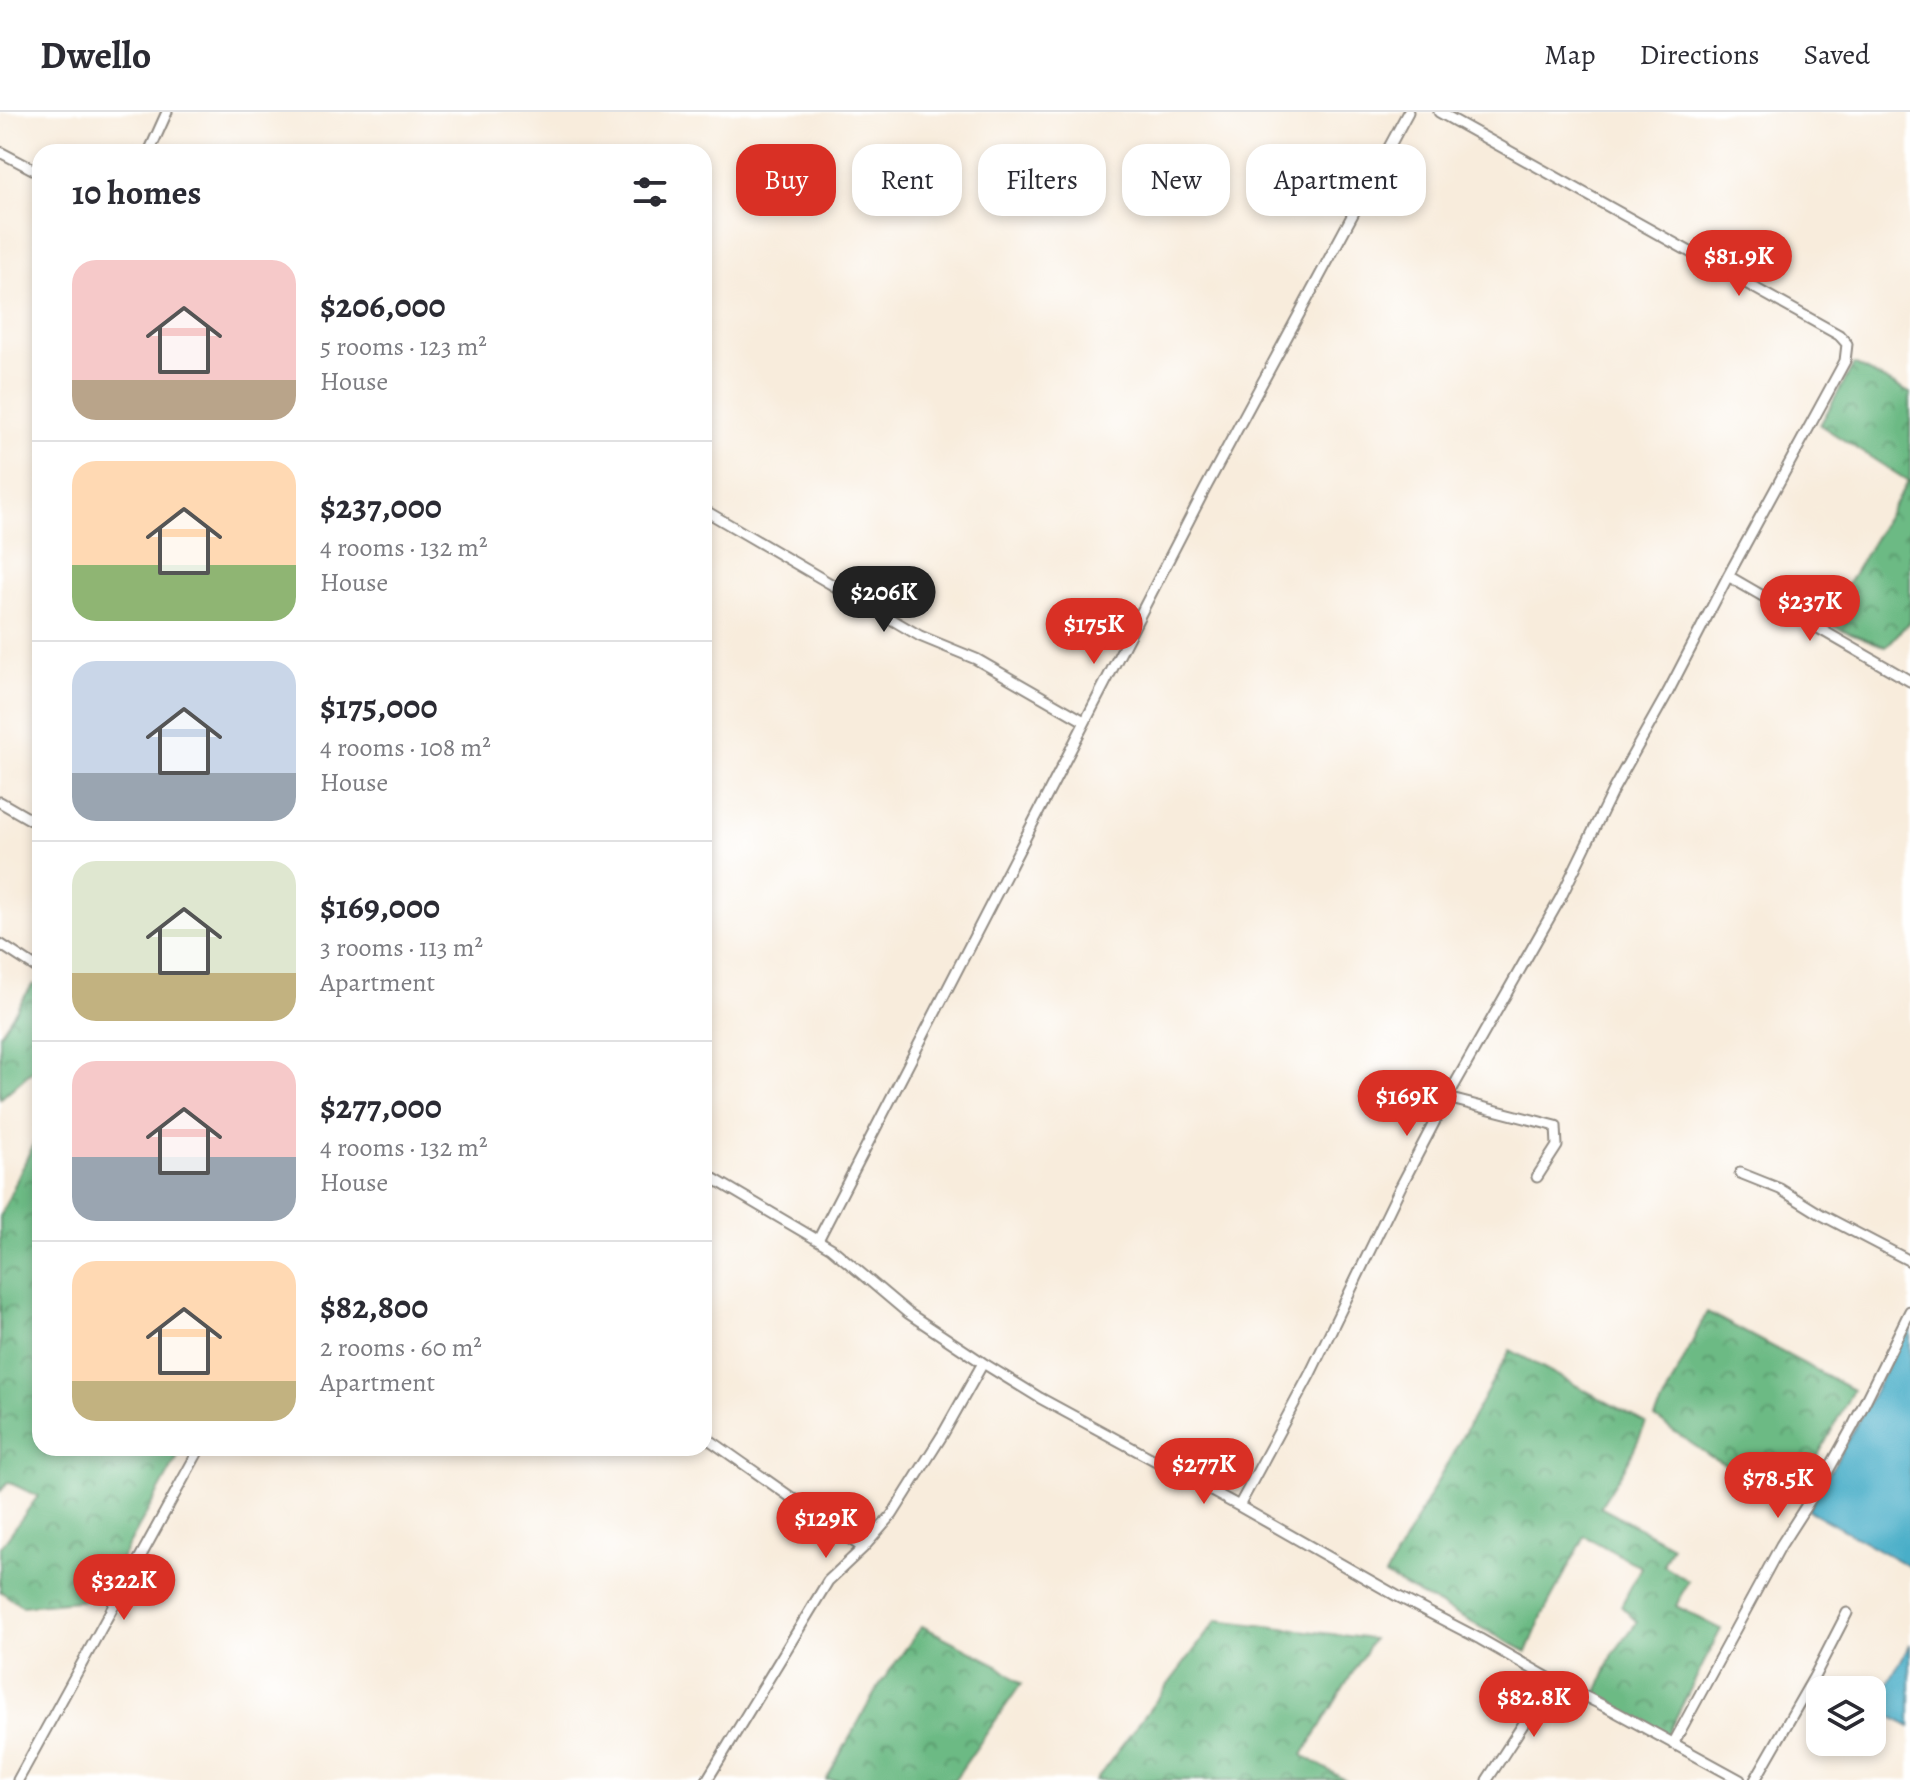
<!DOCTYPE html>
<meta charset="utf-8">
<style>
:root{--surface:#fff;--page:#f7f7f7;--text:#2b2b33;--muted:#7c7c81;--line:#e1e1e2;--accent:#d93025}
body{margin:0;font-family:Alegreya,serif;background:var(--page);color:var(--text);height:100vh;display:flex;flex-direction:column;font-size:30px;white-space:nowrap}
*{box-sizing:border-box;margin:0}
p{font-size:26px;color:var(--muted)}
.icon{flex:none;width:44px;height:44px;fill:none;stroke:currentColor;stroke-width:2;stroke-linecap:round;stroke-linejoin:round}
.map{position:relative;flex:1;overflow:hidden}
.side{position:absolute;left:32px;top:32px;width:680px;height:1312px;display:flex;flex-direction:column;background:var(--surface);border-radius:24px;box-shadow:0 4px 12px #0003}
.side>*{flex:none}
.top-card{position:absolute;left:736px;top:32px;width:760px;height:72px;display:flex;gap:16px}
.buttons{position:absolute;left:1806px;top:1564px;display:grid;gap:16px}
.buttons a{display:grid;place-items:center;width:80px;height:80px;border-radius:16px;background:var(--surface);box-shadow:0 4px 12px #0003;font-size:40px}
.price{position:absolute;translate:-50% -68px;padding:0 18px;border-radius:28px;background:var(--accent);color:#fff;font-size:26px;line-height:52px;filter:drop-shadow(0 2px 4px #0008)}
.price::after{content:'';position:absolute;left:50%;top:48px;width:24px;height:18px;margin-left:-12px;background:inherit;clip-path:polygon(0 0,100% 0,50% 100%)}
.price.current{background:#222;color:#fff}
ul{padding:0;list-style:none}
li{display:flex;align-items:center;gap:24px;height:200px;padding:0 40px}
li+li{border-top:2px solid var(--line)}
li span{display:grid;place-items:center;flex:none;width:224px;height:160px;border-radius:24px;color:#555}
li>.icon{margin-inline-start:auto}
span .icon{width:96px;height:96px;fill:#fffc;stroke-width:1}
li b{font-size:34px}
h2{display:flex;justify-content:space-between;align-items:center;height:96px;padding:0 40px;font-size:34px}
.chip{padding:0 28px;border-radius:24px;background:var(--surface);box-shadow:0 4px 12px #0003;font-size:28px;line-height:72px}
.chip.current{background:var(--accent);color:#fff}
header{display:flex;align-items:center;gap:48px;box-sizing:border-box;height:112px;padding:0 40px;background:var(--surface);border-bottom:2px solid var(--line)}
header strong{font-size:38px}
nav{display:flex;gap:44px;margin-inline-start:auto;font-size:28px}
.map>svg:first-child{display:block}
.forest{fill:url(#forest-crowns);stroke:#4c7258;stroke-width:2}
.water{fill:#48aec8;stroke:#3a6c7a;stroke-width:2}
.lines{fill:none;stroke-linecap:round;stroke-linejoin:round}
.minor-casing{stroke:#928c84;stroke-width:13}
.minor{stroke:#fff;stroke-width:9}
</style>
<header>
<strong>Dwello</strong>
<nav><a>Map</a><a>Directions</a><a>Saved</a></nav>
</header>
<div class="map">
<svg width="1910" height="1668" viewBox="0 0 1910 1668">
<defs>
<pattern id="forest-crowns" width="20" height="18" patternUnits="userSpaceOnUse" patternTransform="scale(2)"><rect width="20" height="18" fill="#6cba84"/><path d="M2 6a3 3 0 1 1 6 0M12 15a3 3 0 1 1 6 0" fill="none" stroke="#59976c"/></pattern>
</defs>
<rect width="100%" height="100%" fill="#fff"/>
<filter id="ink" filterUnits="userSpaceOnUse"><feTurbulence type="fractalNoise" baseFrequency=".0125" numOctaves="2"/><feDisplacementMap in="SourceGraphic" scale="16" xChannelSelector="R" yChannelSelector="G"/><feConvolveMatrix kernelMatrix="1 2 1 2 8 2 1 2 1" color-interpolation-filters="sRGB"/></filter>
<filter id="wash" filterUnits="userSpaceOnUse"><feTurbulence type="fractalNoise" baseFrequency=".006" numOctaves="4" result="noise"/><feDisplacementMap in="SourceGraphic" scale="32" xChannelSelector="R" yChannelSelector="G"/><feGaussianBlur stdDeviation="1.8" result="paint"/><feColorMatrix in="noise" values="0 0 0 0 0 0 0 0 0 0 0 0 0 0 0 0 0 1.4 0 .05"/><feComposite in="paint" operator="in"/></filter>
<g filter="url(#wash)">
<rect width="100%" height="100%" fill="#f8ecdc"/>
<!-- forest -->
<path class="forest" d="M1854 252 1910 281V509L1886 535 1825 511 1908 369 1820 313Z
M33 872 40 876V952L0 987V922Z
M35 1028 40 1030V1336H170L180 1341 99 1487 22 1494 0 1479V1436L38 1384 8 1370 0 1379V1105Z
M1707 1200 1853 1278 1812 1355 1788 1345 1768 1375 1711 1345 1655 1306Z
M1510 1238 1646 1311 1628 1350 1600 1395 1672 1434 1663 1453 1688 1469 1676 1494 1721 1517 1666 1625 1596 1583 1613 1542 1637 1510 1621 1494 1641 1455 1585 1424 1542 1504 1527 1540 1385 1464Z
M1217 1508 1373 1527 1303 1643 1345 1668H1096Z
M922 1514 996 1552 1021 1572 954 1668H826L878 1575Z"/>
<!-- water -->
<path class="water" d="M1910 1211V1455L1808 1398 1853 1319Z
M1910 1532V1615L1875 1596Z"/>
</g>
<g filter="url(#ink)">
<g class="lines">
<!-- minor casing -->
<g class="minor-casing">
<path id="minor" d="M0 40 40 61
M149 40 167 0
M704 398 920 524 976 547 1084 609
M1728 464 1910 569
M0 690 40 713
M0 832 40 858
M1447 986 1556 1014 1557 1034 1537 1065
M704 1061 831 1136 908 1201 983 1251 1040 1286 1239 1394 1397 1484 1480 1527 1552 1568 1616 1600 1740 1668
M1740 1061 1780 1077 1822 1103 1910 1149
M818 1128 1205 377 1408 0
M704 1324 863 1436
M1239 1394 1310 1262 1401 1074 1447 986 1560 787 1613 678 1668 580 1728 464 1845 249 1847 232 1839 223 1439 0
M1673 1632 1781 1433 1824 1366 1853 1314 1910 1199
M18 1668 200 1336
M707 1668 828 1469 863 1436 892 1403 943 1322 983 1251
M1487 1668 1552 1568
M1755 1668 1814 1565 1847 1501"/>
</g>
<!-- minor -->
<use href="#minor" class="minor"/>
</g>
</g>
</svg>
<div class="buttons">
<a><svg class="icon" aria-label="layers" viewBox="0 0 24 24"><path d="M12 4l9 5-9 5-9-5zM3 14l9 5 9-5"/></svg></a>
</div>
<b class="price" style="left:1739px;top:186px">$81.9K</b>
<b class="price current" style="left:884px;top:522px">$206K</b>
<b class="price" style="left:1810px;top:531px">$237K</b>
<b class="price" style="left:1094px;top:554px">$175K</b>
<b class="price" style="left:1407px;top:1026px">$169K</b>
<b class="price" style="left:1204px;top:1394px">$277K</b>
<b class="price" style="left:1778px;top:1408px">$78.5K</b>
<b class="price" style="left:826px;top:1448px">$129K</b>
<b class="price" style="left:124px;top:1510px">$322K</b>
<b class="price" style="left:1534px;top:1627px">$82.8K</b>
<div class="top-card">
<a class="chip current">Buy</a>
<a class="chip">Rent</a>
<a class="chip">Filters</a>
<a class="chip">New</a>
<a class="chip">Apartment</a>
</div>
<section class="side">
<h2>10 homes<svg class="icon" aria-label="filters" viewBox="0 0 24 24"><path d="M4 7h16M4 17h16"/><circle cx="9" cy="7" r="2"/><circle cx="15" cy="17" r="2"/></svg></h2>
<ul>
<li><span style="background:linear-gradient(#f6c9c9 75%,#b9a48a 0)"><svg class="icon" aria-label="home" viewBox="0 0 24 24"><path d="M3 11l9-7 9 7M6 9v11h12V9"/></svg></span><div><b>$206,000</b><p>5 rooms · 123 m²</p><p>House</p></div></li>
<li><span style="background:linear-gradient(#ffd9b3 65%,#8fb573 0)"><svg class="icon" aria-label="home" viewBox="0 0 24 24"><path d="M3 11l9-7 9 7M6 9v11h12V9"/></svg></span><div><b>$237,000</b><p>4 rooms · 132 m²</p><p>House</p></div></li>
<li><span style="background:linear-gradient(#c9d6e8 70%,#9aa5b1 0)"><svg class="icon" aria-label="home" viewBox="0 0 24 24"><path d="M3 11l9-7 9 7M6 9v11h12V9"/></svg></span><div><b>$175,000</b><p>4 rooms · 108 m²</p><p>House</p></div></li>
<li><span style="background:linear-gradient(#dfe7d0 70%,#c2b280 0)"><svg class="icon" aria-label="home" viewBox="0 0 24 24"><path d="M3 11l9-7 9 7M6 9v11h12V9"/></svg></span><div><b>$169,000</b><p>3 rooms · 113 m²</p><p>Apartment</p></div></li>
<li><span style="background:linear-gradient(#f6c9c9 60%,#9aa5b1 0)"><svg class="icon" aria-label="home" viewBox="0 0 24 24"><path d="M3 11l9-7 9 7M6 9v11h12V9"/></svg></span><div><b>$277,000</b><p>4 rooms · 132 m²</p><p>House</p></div></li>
<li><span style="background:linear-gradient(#ffd9b3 75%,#c2b280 0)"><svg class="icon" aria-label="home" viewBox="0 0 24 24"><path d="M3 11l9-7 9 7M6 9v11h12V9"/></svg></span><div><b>$82,800</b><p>2 rooms · 60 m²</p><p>Apartment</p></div></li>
</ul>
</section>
</div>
